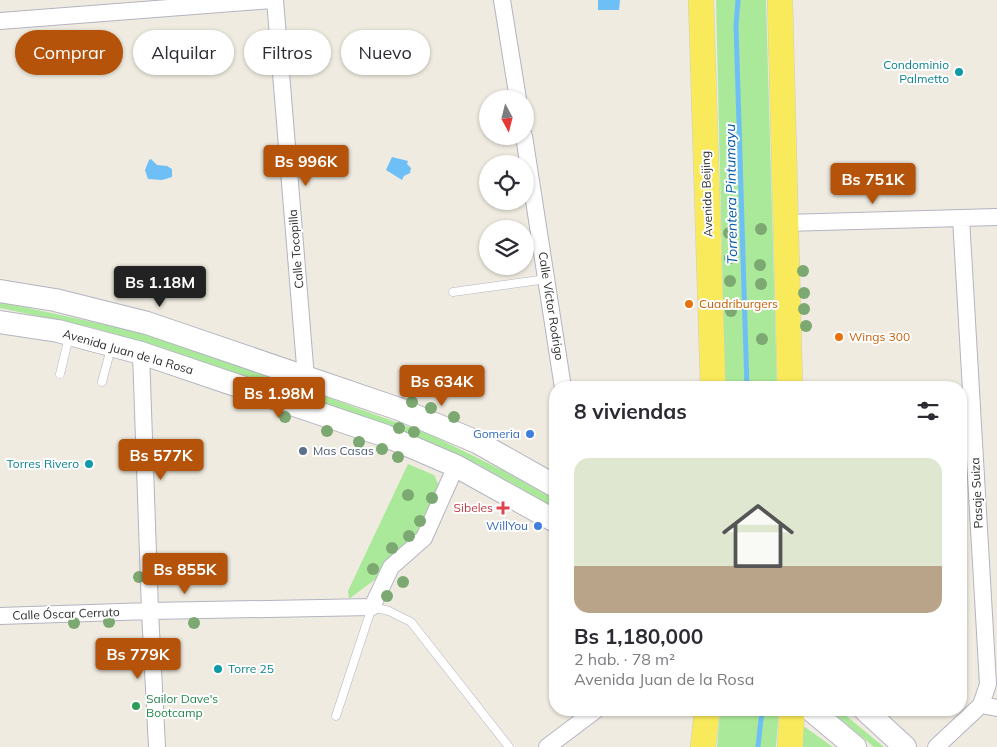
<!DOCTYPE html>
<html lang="es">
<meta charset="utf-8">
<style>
:root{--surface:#fff;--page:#f2f2f3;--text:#2b2b33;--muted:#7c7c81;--line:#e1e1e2;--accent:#b45309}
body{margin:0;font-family:Mulish,sans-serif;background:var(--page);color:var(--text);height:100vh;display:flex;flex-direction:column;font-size:19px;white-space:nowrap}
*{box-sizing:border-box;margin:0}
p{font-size:16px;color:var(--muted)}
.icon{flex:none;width:28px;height:28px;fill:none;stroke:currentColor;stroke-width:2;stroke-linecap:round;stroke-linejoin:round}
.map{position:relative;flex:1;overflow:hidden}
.drawer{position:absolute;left:549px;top:381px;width:418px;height:335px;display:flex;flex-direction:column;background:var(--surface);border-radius:20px;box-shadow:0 1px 4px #0004}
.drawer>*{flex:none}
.guide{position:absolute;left:15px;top:30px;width:459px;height:45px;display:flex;gap:10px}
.needle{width:32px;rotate:173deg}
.controls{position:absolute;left:479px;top:90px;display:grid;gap:10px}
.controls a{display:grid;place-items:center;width:55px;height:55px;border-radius:50%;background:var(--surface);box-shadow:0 1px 4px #0004;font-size:25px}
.price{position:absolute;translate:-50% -42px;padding:0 11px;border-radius:5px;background:var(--accent);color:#fff;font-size:16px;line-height:32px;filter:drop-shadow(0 1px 2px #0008)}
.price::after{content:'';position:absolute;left:50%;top:30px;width:15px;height:11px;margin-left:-8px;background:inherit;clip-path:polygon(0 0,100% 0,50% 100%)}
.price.active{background:#222;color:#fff}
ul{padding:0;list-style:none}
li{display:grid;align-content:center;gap:10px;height:265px;padding:0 25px}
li+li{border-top:1px solid var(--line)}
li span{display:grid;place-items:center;height:155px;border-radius:15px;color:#555}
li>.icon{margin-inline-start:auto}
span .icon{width:90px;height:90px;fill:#fffc;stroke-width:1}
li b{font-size:21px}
h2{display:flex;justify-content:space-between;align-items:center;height:60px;padding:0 25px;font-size:21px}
.tag{padding:0 18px;border-radius:22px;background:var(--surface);box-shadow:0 1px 4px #0004;font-size:18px;line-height:45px}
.tag.active{background:var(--accent);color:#fff}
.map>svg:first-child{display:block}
.green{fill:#aae99a}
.water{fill:#6ebff6}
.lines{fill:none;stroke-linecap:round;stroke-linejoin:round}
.stream{stroke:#6ebff6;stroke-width:5}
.service-casing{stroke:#b4b4c2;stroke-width:9}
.minor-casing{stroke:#b4b4c2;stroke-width:18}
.secondary-casing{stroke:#b4b4c2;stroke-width:24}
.primary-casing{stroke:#cdcdcd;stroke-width:26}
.service{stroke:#fff;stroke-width:8}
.minor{stroke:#fff;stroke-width:16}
.secondary{stroke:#fff;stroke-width:22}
.primary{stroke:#f9ea5b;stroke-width:25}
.tree{fill:#7ca871}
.culture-dot{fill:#0f9aa8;stroke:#fff;stroke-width:2}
.food-dot{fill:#e8710a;stroke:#fff;stroke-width:2}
.shop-dot{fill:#3f7fe0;stroke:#fff;stroke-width:2}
.service-dot{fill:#5c6f8a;stroke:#fff;stroke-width:2}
.health-dot{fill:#e0444e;stroke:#fff;stroke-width:2}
.leisure-dot{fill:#2e9e5b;stroke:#fff;stroke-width:2}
.labels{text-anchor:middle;stroke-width:4;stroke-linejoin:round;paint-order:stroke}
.culture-label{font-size:12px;fill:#0d838f;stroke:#fff;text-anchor:end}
.street-label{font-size:12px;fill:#2e2e2e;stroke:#fff}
.food-label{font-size:12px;fill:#c56008;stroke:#fff;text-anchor:start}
.shop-label{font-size:12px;fill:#366cbe;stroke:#fff;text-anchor:end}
.service-label{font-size:12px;fill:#4e5e75;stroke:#fff;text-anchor:start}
.health-label{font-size:12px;fill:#be3a42;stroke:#fff;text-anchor:end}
.leisure-label{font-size:12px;fill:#27864d;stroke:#fff;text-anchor:start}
.water-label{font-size:14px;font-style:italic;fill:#055aaa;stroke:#fff}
</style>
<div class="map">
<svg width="997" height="747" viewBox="0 0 997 747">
<rect width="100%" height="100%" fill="#efebe0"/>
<!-- green -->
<path class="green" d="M716 0H766L777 387H725Z
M0 302 144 333 256 371 431 435 504 471 555 500V508L477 464 409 435 166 349 90 327 0 308Z
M408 464 434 475 440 488 417 536 377 578 349 599 348 591Z
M720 710H779L776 747H717Z
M830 710H839L884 747H874Z
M802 725 833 747H803V731Z"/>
<!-- water -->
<path class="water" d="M598 0H620L619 10H598Z
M392 157 408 161 407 164 411 168 410 173 404 176 402 180 386 170Z
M149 160 151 159 157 165 167 166 172 169V177L162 180 148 179 145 170Z"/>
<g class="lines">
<!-- stream -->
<path class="stream" d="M738 0 736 25 747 388
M758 747 762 710"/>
<!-- service casing -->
<g class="service-casing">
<path id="service" d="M453 292 547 279
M60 374 69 337
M102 382 111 348
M336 716 372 607 389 611 411 622 509 747"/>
</g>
<!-- minor casing -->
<g class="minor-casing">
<path id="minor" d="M275 0 306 378
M502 0 518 99
M0 21 272 0
M524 136 563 388
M785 223 997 217
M141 353 150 611 157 747
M0 616 150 611 372 607 391 567 424 538 456 466
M981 705 997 708
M547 747 596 710
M936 747 981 705 988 684 961 218"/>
</g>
<!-- secondary casing -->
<g class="secondary-casing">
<path id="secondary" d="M0 291 55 300 147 323 399 409 477 442 555 486
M0 322 58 331 141 353 386 436 456 466 555 521
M811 710 855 747
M865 710 905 747"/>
</g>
<!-- primary casing -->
<g class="primary-casing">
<path id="primary" d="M701 0 713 388
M780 0 790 388
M703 747 707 710
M790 747 792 710"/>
</g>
<!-- service -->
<use href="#service" class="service"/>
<!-- minor -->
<use href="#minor" class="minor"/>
<!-- secondary -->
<use href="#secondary" class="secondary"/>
<!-- primary -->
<use href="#primary" class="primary"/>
</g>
<!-- trees -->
<g class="tree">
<circle cx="761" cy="229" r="6"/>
<circle cx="729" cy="233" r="6"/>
<circle cx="730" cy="258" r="6"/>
<circle cx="760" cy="265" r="6"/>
<circle cx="803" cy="271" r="6"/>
<circle cx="730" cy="281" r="6"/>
<circle cx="761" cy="284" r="6"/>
<circle cx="804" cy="293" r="6"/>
<circle cx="804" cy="309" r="6"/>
<circle cx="731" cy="311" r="6"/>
<circle cx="806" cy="326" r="6"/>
<circle cx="762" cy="339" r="6"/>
<circle cx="412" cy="402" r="6"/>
<circle cx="431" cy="408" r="6"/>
<circle cx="285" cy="417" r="6"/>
<circle cx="454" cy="417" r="6"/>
<circle cx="399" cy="428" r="6"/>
<circle cx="327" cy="431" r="6"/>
<circle cx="414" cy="432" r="6"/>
<circle cx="359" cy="442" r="6"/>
<circle cx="382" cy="449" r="6"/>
<circle cx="398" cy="457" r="6"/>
<circle cx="408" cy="495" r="6"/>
<circle cx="432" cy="498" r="6"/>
<circle cx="420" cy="521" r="6"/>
<circle cx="409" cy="536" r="6"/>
<circle cx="392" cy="548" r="6"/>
<circle cx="373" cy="569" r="6"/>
<circle cx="139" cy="577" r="6"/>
<circle cx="403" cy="582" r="6"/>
<circle cx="387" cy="596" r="6"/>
<circle cx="109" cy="622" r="6"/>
<circle cx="74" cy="623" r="6"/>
<circle cx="194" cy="623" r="6"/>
</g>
<!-- markers -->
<g class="culture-dot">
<circle cx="959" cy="72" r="5"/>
<circle cx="89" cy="464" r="5"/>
<circle cx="218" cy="669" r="5"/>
</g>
<g class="food-dot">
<circle cx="689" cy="304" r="5"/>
<circle cx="839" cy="337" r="5"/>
</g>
<g class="shop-dot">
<circle cx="530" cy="434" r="5"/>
<circle cx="538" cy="526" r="5"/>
</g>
<circle class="service-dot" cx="303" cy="451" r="5"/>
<path class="health-dot" d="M500.5 500.5h5v5h5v5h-5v5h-5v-5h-5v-5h5z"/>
<circle class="leisure-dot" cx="136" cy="706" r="5"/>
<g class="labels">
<!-- culture labels -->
<g class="culture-label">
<text x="949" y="69">Condominio<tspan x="949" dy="14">Palmetto</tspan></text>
<text x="79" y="468">Torres Rivero</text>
<text x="228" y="673" text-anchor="start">Torre 25</text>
</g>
<!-- street labels -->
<g class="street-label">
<text transform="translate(707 194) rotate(-92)" y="4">Avenida Beijing</text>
<text transform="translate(296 249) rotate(-95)" y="4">Calle Tocopilla</text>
<text transform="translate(551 306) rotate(81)" y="4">Calle Víctor Rodrigo</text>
<text transform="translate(128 352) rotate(16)" y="4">Avenida Juan de la Rosa</text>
<text transform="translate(977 493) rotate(-93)" y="4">Pasaje Suiza</text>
<text transform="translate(66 614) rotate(-2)" y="4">Calle Óscar Cerruto</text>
</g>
<!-- food labels -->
<g class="food-label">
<text x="699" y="308">Cuadriburgers</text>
<text x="849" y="341">Wings 300</text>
</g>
<!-- shop labels -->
<g class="shop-label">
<text x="520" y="438">Gomeria</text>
<text x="528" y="530">WillYou</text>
</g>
<!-- service labels -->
<g class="service-label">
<text x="313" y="455">Mas Casas</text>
</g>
<!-- health labels -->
<g class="health-label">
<text x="493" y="512">Sibeles</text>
</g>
<!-- leisure labels -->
<g class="leisure-label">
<text x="146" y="703">Sailor Dave's<tspan x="146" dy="14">Bootcamp</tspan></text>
</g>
<!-- water labels -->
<g class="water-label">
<text transform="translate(731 194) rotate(-91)" y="5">Torrentera Pintumayu</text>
</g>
</g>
</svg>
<div class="controls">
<a><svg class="needle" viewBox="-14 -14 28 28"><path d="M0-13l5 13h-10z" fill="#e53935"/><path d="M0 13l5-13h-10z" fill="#7c7c81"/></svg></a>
<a><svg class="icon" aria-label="locate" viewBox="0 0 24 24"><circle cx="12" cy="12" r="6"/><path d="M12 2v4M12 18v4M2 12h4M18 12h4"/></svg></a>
<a><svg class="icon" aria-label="layers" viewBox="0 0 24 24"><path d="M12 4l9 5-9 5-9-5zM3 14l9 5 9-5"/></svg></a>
</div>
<b class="price" style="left:306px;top:187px">Bs 996K</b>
<b class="price" style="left:873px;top:205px">Bs 751K</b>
<b class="price active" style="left:160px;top:308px">Bs 1.18M</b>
<b class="price" style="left:442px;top:407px">Bs 634K</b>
<b class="price" style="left:279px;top:419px">Bs 1.98M</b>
<b class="price" style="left:161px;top:481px">Bs 577K</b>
<b class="price" style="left:185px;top:595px">Bs 855K</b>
<b class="price" style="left:138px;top:680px">Bs 779K</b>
<div class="guide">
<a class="tag active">Comprar</a>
<a class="tag">Alquilar</a>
<a class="tag">Filtros</a>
<a class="tag">Nuevo</a>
</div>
<section class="drawer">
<h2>8 viviendas<svg class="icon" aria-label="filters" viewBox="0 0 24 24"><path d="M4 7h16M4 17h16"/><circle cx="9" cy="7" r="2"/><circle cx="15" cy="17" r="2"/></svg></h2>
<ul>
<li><span style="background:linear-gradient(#dfe7d0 70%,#b9a48a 0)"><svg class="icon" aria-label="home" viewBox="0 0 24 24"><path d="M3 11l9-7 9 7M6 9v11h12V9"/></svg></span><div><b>Bs 1,180,000</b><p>2 hab. · 78 m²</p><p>Avenida Juan de la Rosa</p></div></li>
</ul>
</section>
</div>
